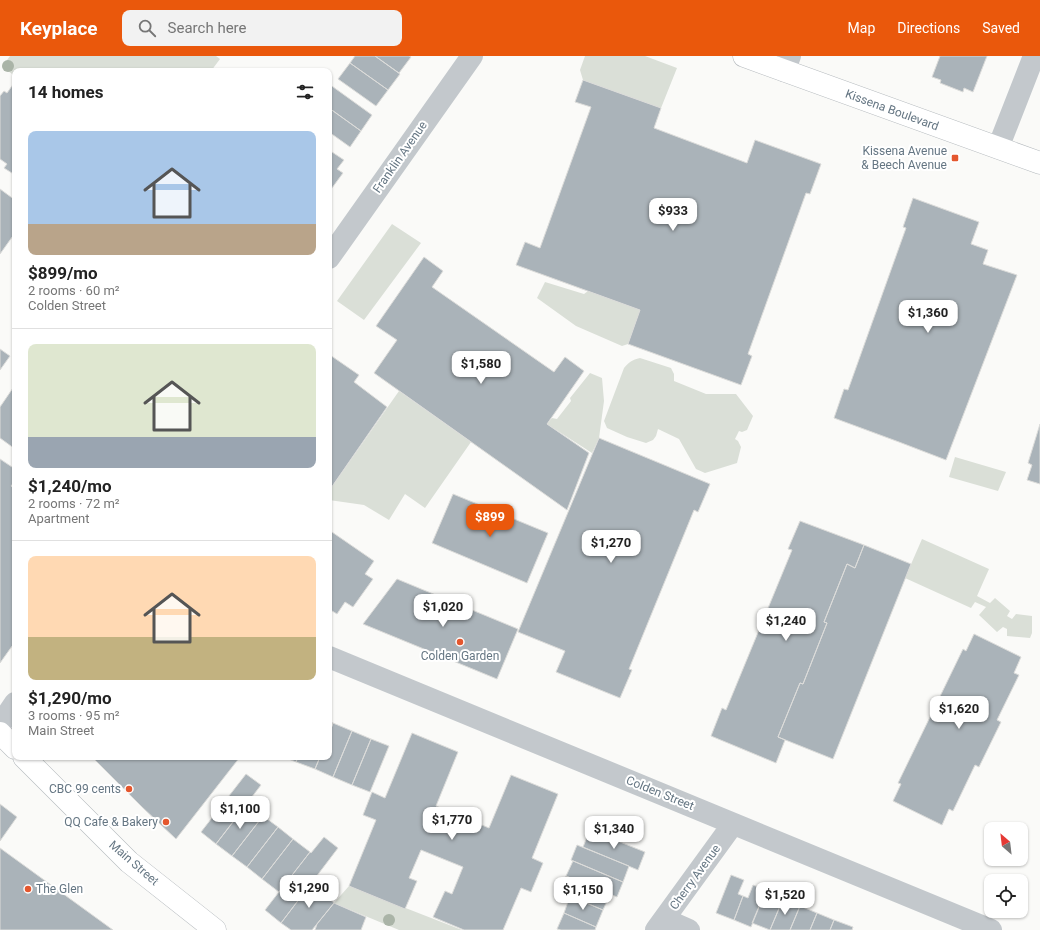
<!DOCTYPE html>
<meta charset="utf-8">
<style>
:root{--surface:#fff;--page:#f2f2f2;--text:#222;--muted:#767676;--line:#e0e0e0;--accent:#ea580c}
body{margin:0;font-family:Roboto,sans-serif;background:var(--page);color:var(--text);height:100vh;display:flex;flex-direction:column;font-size:15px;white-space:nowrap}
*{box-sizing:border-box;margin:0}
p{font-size:13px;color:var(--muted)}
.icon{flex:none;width:22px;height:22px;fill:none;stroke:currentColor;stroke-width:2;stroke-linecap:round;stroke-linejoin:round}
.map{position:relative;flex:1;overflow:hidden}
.sheet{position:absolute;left:12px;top:12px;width:320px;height:692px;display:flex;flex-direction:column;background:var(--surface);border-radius:8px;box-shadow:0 1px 3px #0004}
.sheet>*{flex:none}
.needle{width:26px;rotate:332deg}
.buttons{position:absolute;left:984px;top:766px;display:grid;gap:8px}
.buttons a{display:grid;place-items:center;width:44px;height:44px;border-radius:8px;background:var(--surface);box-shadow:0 1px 3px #0004;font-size:20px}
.price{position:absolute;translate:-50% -34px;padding:0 9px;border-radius:8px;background:#fff;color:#222;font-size:13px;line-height:26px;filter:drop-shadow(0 1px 2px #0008)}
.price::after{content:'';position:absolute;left:50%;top:24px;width:12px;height:9px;margin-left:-6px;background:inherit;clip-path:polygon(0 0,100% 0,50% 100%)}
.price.on{background:var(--accent);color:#fff}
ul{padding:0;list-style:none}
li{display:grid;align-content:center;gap:8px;height:212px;padding:0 16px}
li+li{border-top:1px solid var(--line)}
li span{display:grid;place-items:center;height:124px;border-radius:8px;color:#555}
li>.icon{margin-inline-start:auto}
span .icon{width:72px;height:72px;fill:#fffc;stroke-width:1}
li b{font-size:17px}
h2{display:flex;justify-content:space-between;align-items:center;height:48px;padding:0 16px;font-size:17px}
header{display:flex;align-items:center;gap:24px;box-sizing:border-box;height:56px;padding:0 20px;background:var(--accent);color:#fff}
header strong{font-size:19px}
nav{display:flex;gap:22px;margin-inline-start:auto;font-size:14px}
.search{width:280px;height:36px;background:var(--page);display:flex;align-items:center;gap:10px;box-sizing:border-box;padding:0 14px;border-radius:8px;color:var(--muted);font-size:15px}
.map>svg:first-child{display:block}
.green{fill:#dadfd7}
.building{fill:#aab3b9;stroke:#dcdcda}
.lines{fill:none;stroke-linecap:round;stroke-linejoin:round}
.major-casing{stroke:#b5babe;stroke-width:23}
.minor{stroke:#c3c8cc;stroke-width:22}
.major{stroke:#fff;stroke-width:22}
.tree{fill:#aab4a7}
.poi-dot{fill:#e4572e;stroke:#fff;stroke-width:1.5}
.labels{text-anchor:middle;stroke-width:4;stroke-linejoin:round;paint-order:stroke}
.street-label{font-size:12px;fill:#657683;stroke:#fff}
.poi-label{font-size:12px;fill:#657683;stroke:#fff;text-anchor:end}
</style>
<header>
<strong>Keyplace</strong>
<div class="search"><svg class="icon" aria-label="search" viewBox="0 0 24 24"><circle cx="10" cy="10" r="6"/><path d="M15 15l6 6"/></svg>Search here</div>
<nav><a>Map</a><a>Directions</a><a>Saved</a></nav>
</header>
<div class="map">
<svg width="1040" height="874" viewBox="0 0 1040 874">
<rect width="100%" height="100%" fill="#fafaf8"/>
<!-- green -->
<path class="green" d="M10 0H216L220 3 211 15H15V20L2 11Z
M585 0H645L677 12 661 52 583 24 580 14Z
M392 168 421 187 364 264 337 245Z
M545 226 584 238 588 235 640 254 628 288 622 290 576 270 537 242Z
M640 302 671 312 674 318V325L706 338H736L753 360 747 374 742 376 739 375 735 383 738 385 741 391 737 407 705 417 696 413 679 383 658 373 656 380 653 384 646 387 627 381 607 372 604 365 624 312C629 306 632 304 640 302Z
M590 317 602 322 604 345 599 382 592 397 547 368 552 362 557 363 571 345 570 342Z
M399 335 471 386 425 452 405 438 389 464 364 449 329 444V435Z
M955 401 1006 416 998 435 949 421Z
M922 483 989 513 977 540 990 547 995 542 1010 555 1007 560 1012 563 1016 558 1032 560V577L1030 582 1007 580V573L1003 571 997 576 979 559 986 551 975 546 971 552 905 522Z
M349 830 462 874H399L334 847Z"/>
<!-- building -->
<path class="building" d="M355 0H375L400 18 388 34 350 7Z
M375 0H409L411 1 399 17Z
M940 0H987L973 36 964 32 963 36 940 27 941 24 932 21Z
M350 7 388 34 376 50 338 23Z
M583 24 661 52 654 72 747 107 755 84 821 108 810 138 806 137 748 298 752 300 741 329 628 288 640 254 516 209 525 186 540 192 591 51 575 46Z
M14 27H15V119L4 112 7 108 0 103V40L4 35 7 37Z
M329 28 372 59 361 75 329 52Z
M329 52 361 75 350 91 329 76Z
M329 94 344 104 337 113 343 117 329 136Z
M0 133 15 144V177L0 198Z
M913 142 979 166 971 188 988 194 983 208 1017 219 946 404 899 386 834 362 844 333 848 334 906 172 903 171Z
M424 201 443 215 432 231 554 316 565 301 584 315 547 368 589 397 567 454 374 317 397 284 376 270Z
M0 293 10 300 0 314Z
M330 299 359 319 354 326 387 351 331 432 329 431V300Z
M15 329V393L0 382V351Z
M1040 368V428L1027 424 1032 409 1028 407Z
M599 382 710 428 698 456 694 454 629 613 632 614 620 642 556 616 565 595 518 576Z
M0 403 15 413V425L11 430 15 433V586L0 607Z
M453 438 548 477 527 527 432 487Z
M800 465 864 489 855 512 847 508 824 566 827 567 803 628 800 627 778 681 785 684 776 707 711 680 722 652 726 654 792 494 788 493Z
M329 474 374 505 365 518 373 523 353 551 345 546 337 558 329 553Z
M864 489 911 508 833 703 778 681 800 627 803 628 827 567 824 566 847 508 855 512Z
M397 523 518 573 497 623 363 568Z
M974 578 1021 601 1014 617 1019 619 997 664 1001 666 979 711 975 709 953 755 949 753 942 769 893 745 901 728 898 727 963 593 966 595Z
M329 666 333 667 329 678Z
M333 667 352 675 333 721 315 713 320 701H329V678Z
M352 675 371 683 352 729 333 721Z
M412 677 458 696 436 750 489 772 511 719 558 738 532 802 543 807 531 836 521 832 503 874H464L433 861 445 835 452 838 463 811 421 794 409 822 417 825 405 853 349 830 376 764 363 759 372 736 385 742Z
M371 683 389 690 370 736 352 729Z
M92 701H91H240L176 783 142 751Z
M284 701H298L296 706Z
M298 701H320L315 713 296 706Z
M246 718 261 729 216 788 201 776Z
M0 748 17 761 0 785Z
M247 748 263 760 232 800 216 788Z
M263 760 278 771 247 811 232 800Z
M278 771 293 783 262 823 247 811Z
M590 774 645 796 638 814 583 791Z
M324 781 338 792 281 867 265 854 310 796 311 797Z
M293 783 310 796 279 836 262 823Z
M577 789 629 810 623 826 571 804Z
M0 792 113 874H0Z
M573 805 623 826 617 841 566 820Z
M731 819 744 824 738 838 743 840 734 864 716 857Z
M566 820 610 838 603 854 560 836Z
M313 825 327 836 326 840 334 847 312 874H291L281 867Z
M753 829 766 834 751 871 734 864 743 840 748 842Z
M765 836 783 843 770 874 752 867Z
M570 840 603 854 596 871 564 857Z
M783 843 800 850 790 874H770Z
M334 847 366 861 361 874H315L317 868Z
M800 850 817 857 810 874H790Z
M564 857 596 871 595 874H561L557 873Z
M817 857 834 864 830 874H810Z
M834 864 853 871 852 874H830Z"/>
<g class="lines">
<!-- major casing -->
<g class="major-casing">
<path id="major" d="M744 0 1040 107
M0 677 15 692
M24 701 129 806 215 874"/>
</g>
<!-- minor -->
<path class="minor" d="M784 15 790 0
M998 92 1034 0
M329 202 472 0
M329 601 991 874
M0 669 15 647
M664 863 689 874
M656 874 733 768"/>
<!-- major -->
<use href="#major" class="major"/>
</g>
<!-- trees -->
<g class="tree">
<circle cx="8" cy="10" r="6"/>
<circle cx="389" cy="864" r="6"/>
</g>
<!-- markers -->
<g class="poi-dot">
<rect x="951" y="98" width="8" height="8" rx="2"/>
<circle cx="460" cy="586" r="4"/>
<circle cx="129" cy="733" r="4"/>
<circle cx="166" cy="766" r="4"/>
<circle cx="28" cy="833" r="4"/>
</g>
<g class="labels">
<!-- street labels -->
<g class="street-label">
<text transform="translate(892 54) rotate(20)" y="4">Kissena Boulevard</text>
<text transform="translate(400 101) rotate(-55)" y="4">Franklin Avenue</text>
<text transform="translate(660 737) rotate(22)" y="4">Colden Street</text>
<text transform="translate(134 807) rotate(41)" y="4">Main Street</text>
<text transform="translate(695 821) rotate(-54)" y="4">Cherry Avenue</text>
</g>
<!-- poi labels -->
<g class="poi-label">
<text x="947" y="99">Kissena Avenue<tspan x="947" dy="14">&amp; Beech Avenue</tspan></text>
<text x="460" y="604" text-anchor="middle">Colden Garden</text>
<text x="121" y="737">CBC 99 cents</text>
<text x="158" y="770">QQ Cafe &amp; Bakery</text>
<text x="36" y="837" text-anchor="start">The Glen</text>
</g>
</g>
</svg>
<div class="buttons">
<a><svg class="needle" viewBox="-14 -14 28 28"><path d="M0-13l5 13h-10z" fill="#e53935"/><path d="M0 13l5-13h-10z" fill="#767676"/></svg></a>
<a><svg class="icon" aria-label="locate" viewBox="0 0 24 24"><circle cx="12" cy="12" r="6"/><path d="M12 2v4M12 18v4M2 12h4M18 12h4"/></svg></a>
</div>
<b class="price" style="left:673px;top:176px">$933</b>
<b class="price" style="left:928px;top:278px">$1,360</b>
<b class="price" style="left:481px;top:329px">$1,580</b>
<b class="price on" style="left:490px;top:482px">$899</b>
<b class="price" style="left:611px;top:508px">$1,270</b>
<b class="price" style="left:443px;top:572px">$1,020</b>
<b class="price" style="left:786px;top:586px">$1,240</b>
<b class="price" style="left:959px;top:674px">$1,620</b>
<b class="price" style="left:240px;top:774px">$1,100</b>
<b class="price" style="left:452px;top:785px">$1,770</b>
<b class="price" style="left:614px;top:794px">$1,340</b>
<b class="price" style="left:309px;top:853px">$1,290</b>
<b class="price" style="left:583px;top:855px">$1,150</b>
<b class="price" style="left:785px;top:860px">$1,520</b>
<section class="sheet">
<h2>14 homes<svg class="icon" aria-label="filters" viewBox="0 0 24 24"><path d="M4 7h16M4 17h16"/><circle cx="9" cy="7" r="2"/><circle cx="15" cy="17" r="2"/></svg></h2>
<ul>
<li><span style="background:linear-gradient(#a9c7e8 75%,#b9a48a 0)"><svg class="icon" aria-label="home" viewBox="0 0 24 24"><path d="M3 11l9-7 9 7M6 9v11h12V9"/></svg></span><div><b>$899/mo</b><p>2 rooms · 60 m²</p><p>Colden Street</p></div></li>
<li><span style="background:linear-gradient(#dfe7d0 75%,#9aa5b1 0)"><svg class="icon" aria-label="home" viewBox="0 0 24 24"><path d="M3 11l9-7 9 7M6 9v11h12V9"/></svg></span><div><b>$1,240/mo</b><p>2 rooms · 72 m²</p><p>Apartment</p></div></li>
<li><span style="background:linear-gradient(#ffd9b3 65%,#c2b280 0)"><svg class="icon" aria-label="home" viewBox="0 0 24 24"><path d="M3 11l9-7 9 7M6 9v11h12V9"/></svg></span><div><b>$1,290/mo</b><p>3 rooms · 95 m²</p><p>Main Street</p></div></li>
</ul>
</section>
</div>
